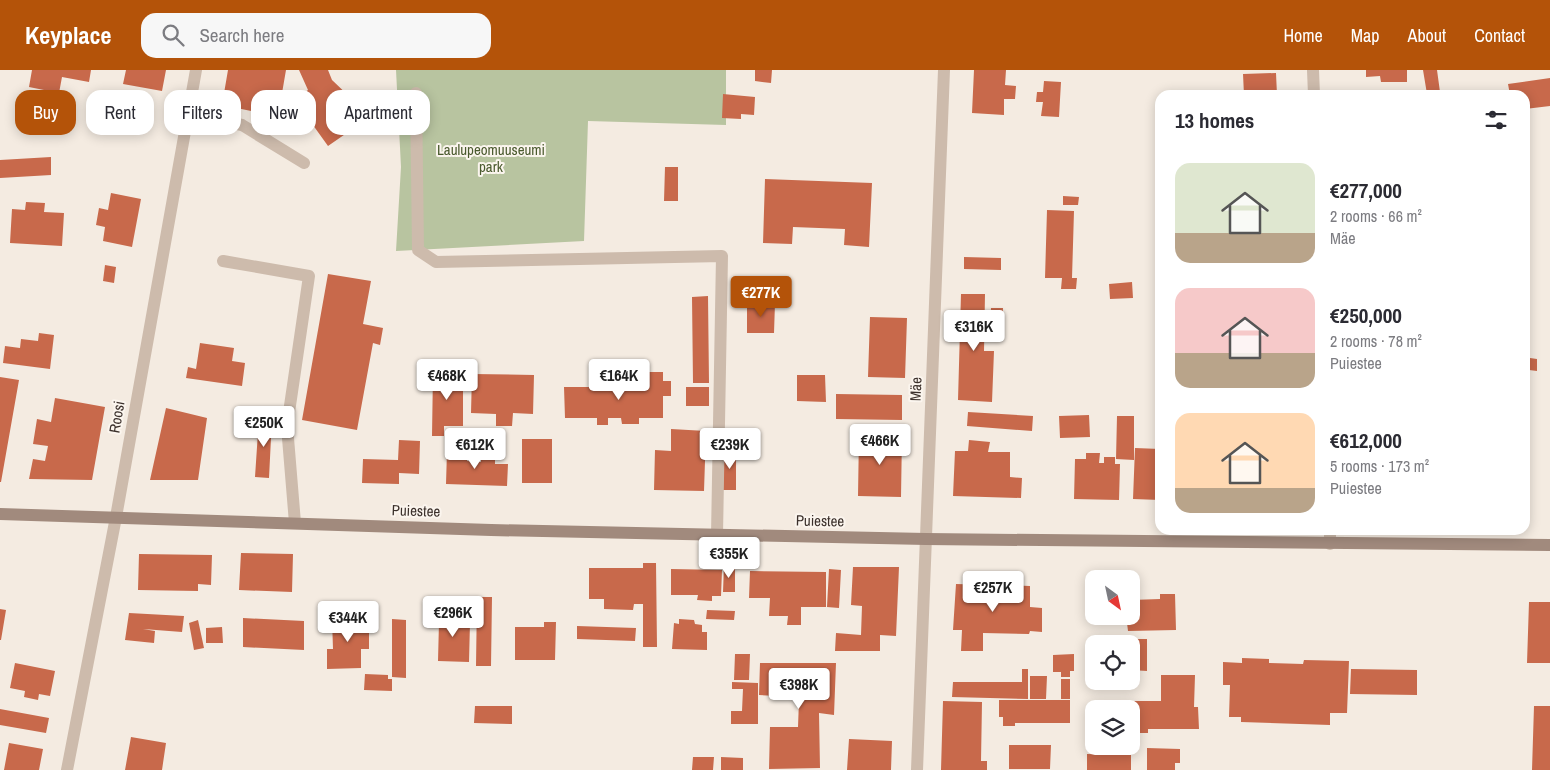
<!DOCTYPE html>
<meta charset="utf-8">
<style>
:root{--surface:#fff;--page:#f7f7f7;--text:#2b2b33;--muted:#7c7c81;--accent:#b45309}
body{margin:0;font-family:"Archivo Narrow",sans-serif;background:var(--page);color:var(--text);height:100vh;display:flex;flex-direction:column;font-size:19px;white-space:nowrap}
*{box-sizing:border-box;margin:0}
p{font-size:16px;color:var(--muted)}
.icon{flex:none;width:28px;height:28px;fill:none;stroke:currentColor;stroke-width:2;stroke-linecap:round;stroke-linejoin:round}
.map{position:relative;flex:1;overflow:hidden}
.details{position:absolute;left:1155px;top:20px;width:375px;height:445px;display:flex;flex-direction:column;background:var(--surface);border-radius:15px;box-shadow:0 2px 12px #0003}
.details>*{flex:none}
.banner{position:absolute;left:15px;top:20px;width:475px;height:45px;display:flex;gap:10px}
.needle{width:32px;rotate:147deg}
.tools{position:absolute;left:1085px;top:500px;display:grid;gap:10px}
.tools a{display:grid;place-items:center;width:55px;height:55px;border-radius:10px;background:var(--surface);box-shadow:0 2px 12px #0003;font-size:25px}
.price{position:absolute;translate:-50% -42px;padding:0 11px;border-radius:5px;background:#fff;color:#222;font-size:16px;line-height:32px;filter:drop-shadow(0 1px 2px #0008)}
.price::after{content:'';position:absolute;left:50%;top:30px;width:15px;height:11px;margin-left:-8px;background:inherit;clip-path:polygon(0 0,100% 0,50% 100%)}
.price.active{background:var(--accent);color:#fff}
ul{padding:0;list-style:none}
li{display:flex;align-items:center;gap:15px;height:125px;padding:0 20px}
li span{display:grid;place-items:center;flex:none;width:140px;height:100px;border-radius:15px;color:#555}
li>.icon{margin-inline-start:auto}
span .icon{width:60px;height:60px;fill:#fffc;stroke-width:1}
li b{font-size:21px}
h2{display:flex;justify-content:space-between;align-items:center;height:60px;padding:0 20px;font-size:21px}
.chip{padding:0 18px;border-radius:15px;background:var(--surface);box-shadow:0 2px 12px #0003;font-size:18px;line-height:45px}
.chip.active{background:var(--accent);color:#fff}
header{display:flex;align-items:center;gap:30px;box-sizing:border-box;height:70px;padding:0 25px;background:var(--accent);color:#fff}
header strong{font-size:24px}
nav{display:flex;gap:28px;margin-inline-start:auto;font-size:18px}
.search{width:350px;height:45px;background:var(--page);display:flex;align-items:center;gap:12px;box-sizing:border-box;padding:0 18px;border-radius:15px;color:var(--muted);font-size:19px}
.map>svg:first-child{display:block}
.green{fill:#b8c4a0}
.building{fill:#c8694b}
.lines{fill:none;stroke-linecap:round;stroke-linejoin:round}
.lane{stroke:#cdbbac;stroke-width:12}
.street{stroke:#cdbbac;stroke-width:12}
.secondary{stroke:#a18a7d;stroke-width:12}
.labels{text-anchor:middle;stroke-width:4;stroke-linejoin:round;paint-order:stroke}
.park-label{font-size:15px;fill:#4a5a2e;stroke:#fbf5ee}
.street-label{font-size:15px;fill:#3b302b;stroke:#fbf5ee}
</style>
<header>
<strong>Keyplace</strong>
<div class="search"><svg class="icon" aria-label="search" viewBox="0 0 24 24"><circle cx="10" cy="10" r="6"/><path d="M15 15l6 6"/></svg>Search here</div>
<nav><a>Home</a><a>Map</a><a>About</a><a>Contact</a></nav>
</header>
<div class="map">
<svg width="1550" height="700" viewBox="0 0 1550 700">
<rect width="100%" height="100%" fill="#f4ebe1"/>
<!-- green -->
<path class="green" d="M396 0H726V55L588 51 584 171 396 181 401 97Z"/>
<!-- building -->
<path class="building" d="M32 0H91L89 12 62 7 59 23 29 17Z
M126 0H166L162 21 123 14Z
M228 0H286L281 29 268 26 265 44 222 35Z
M299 0H328L332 10 375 51 358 63 354 58 328 76 295 30 308 20Z
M755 0H772L771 13 755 11Z
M974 0H1006L1005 15 1016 16 1015 29H1004V45L972 43Z
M1366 0H1407V12H1381L1380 6 1366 7Z
M1423 0H1437L1440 22 1427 24Z
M1276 3 1277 25H1244L1243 4Z
M1550 8V36L1525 39V25H1510L1508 14Z
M1044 11 1061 12 1059 47 1041 46 1043 32H1036L1037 22H1043Z
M723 24 755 27 754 45 741 44V49L722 48Z
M51 87V105L0 108V90Z
M665 97H678V131H664Z
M765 109 872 113 869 177 844 175 845 159 793 157 792 174 763 173Z
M111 123 141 129 132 177 103 171 105 157 96 155 99 138 108 140Z
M1063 126 1079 127 1078 135H1063Z
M26 132 45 133 44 142 64 143 62 176 10 173 12 139 25 140Z
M1047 140 1074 141 1072 208H1077L1076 219H1061L1062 208H1045Z
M964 187 1001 188V200L964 199Z
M105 195 116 197 114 213 103 211Z
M328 204 371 211 363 254 383 258 380 275 373 273 357 360 302 350Z
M1132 212 1133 228 1110 229 1109 214Z
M961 224H985L984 281H994L992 332 958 330Z
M708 226 709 313H693L692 227Z
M747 233H775L774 263H747Z
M991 238H1003L1002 257 990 256Z
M870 247 907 248 905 308 868 307Z
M39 263 54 265 50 299 3 293 5 276 20 278 21 269 38 271Z
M200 273 234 278 232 291 245 293 242 316 186 308 188 297 196 299Z
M1530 288 1537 289V301L1529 300Z
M433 302H463V356H444V366H432Z
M643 302H663V311H671V326H663V348H639V354H622L621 348H608V355H597V348H565L564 317H643Z
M472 304 534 305 533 344 513 343 512 356H496V344L471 343Z
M797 305H825L826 332 797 331Z
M0 307 19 310 1 412H0Z
M686 317H709V336H686Z
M836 324 902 325V350L836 349Z
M55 328 105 337 92 410 29 409 33 389 45 391 48 376 33 374 37 349 51 352Z
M263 337H273L272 346H263Z
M166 338 207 348 198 410H150Z
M968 342 1033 346 1032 361 967 356Z
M1089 345 1090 367 1060 368 1059 346Z
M1117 346H1134V390L1116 389Z
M259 347 272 348 269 408 255 407Z
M671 359 706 361 704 421 654 420 655 380 671 381Z
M859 364 902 365 901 427 858 426Z
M522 369H552V413H522Z
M399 370 420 371 419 404 399 403V414L362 413 363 389 398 390Z
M969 370 990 372 988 382H1010V407L1022 408 1021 428 953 426 955 381H968Z
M1135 378 1160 379V430L1133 429Z
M736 379V420H723L724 380Z
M447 381 467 382V391L481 392V382L495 383V394H508L507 416 446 414Z
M1086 383H1100L1099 393H1104V387H1115V394H1120L1119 430 1074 429 1075 389H1086Z
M241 483 293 484 292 522 239 520Z
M139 484 212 485 211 515 198 514V521L138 520Z
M643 493H656L657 577H643V534H634L633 540 604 539V529H589V498H643Z
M724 495 735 496V522H723Z
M853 497H899L896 566 880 565V581H835L836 563 861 565 862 536 851 535Z
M671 499 722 500 721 526H712V531L697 530 698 525H671Z
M829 499 841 500 839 538 827 537Z
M750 501 826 502V537H801V555H787L788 546H769L770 528H749Z
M956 514 1030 516V537L1042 538V562L1030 561 1029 564 983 563V581H961L962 560H953Z
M1160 524H1175L1176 560 1128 561 1127 553H1116V546H1131V530L1160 529Z
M477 527H492L491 596H476Z
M1529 532H1550V593H1527Z
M0 539 6 540 1 570H0Z
M707 540 735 541 734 550 706 549Z
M435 542H458V552H470L469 592 438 591 439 552 435 551Z
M129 543 184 546 182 562 143 559 155 561 154 573 125 570Z
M243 548 304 551V580L243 577Z
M332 549H369V579H361V598L327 599V579H333Z
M392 549 406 550V608L392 607Z
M679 549 694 550 695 554 702 555V562H707V580L672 579 674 553 679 554Z
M198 550 204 578 194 580 189 553Z
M544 552H556L555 590H515V557H544Z
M577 556 636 558 635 571 577 569Z
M222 557 223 573H206V558Z
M1132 569H1147V601L1131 600Z
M735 584H750L749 610H734Z
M1074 584V601H1070V607H1061V602H1053V585Z
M1242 588 1269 589V593L1303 594 1304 590 1349 591 1347 643H1330V655L1241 652V647H1229L1230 615H1223V592L1242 593Z
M15 593 55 601 50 626 39 624 38 630 24 627 25 621 10 618Z
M760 593H836L834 645 819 643 820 698 769 699 770 657H798L799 630 798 627 759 625Z
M1022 599H1028V629L952 627 953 612H1022Z
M1351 599 1417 600V625L1350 624Z
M365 604 388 605V609H392V621L364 620Z
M1161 605H1195L1194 637H1198L1199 659H1148V663H1133V631H1161Z
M1030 606H1047L1046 629H1030Z
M1061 609H1070V629H1061Z
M732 612 758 613V654H731V641H742L743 619H732Z
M999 630H1070V653H1015V656H1003V647H999Z
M943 631 982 632 981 691H987V700H941Z
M1097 631H1132V639H1097Z
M475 636H512V654L474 653Z
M1534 636H1550V700H1532Z
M0 639 49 648 46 663 0 655Z
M131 667 166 673 162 700H125Z
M849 669 892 671 891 700H847Z
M9 673 43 679 39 700H4Z
M1009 675H1051L1050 699H1009Z
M1147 678 1180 679V693H1175V700H1147Z
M1087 684 1131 685V700H1087Z
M693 687H714L713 700H692Z
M721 687 743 688V700H721Z"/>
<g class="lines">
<!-- lane -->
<path class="lane" d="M416 23 418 180 436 192 722 186 717 465
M188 44 242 55 304 93
M223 191 309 206 287 356 295 453"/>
<!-- street -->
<path class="street" d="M1313 0 1314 25
M1330 460V474
M67 700 116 447 196 0
M917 700 944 0"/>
<!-- secondary -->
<path class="secondary" d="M0 444 491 460 926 469 1550 475"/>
</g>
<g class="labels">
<!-- park labels -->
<g class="park-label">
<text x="491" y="85">Laulupeomuuseumi<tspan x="491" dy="17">park</tspan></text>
</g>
<!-- street labels -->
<g class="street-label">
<text transform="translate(916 319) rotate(-88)" y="5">Mäe</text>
<text transform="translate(117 347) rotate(-80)" y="5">Roosi</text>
<text transform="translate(416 441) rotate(2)" y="5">Puiestee</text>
<text transform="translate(820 451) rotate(1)" y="5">Puiestee</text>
</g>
</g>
</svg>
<div class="tools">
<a><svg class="needle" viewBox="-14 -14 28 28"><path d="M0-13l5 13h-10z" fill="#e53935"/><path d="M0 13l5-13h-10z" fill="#7c7c81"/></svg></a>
<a><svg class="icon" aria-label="locate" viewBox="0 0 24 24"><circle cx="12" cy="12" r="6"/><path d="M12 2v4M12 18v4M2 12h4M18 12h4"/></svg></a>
<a><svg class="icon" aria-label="layers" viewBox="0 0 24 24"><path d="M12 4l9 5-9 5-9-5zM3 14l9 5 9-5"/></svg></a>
</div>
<b class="price active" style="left:761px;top:248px">€277K</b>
<b class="price" style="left:974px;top:282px">€316K</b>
<b class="price" style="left:447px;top:331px">€468K</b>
<b class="price" style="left:619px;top:331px">€164K</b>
<b class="price" style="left:264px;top:378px">€250K</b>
<b class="price" style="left:880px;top:396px">€466K</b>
<b class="price" style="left:475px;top:400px">€612K</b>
<b class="price" style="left:730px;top:400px">€239K</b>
<b class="price" style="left:729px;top:509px">€355K</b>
<b class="price" style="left:993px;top:543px">€257K</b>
<b class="price" style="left:453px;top:568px">€296K</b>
<b class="price" style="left:348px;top:573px">€344K</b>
<b class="price" style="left:799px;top:640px">€398K</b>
<div class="banner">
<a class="chip active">Buy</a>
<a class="chip">Rent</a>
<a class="chip">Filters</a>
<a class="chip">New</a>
<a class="chip">Apartment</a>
</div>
<section class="details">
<h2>13 homes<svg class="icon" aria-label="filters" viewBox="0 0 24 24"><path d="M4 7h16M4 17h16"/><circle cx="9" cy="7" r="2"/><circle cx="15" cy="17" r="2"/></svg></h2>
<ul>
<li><span style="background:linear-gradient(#dfe7d0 70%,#b9a48a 0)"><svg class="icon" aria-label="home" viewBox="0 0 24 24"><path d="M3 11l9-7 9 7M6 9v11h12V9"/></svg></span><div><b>€277,000</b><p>2 rooms · 66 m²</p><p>Mäe</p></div></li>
<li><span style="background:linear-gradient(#f6c9c9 65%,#b9a48a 0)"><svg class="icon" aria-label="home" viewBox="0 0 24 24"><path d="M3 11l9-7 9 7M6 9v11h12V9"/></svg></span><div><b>€250,000</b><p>2 rooms · 78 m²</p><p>Puiestee</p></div></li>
<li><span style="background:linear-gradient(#ffd9b3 75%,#b9a48a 0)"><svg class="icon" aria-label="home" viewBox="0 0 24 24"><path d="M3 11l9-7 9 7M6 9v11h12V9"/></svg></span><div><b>€612,000</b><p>5 rooms · 173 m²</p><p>Puiestee</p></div></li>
</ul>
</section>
</div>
